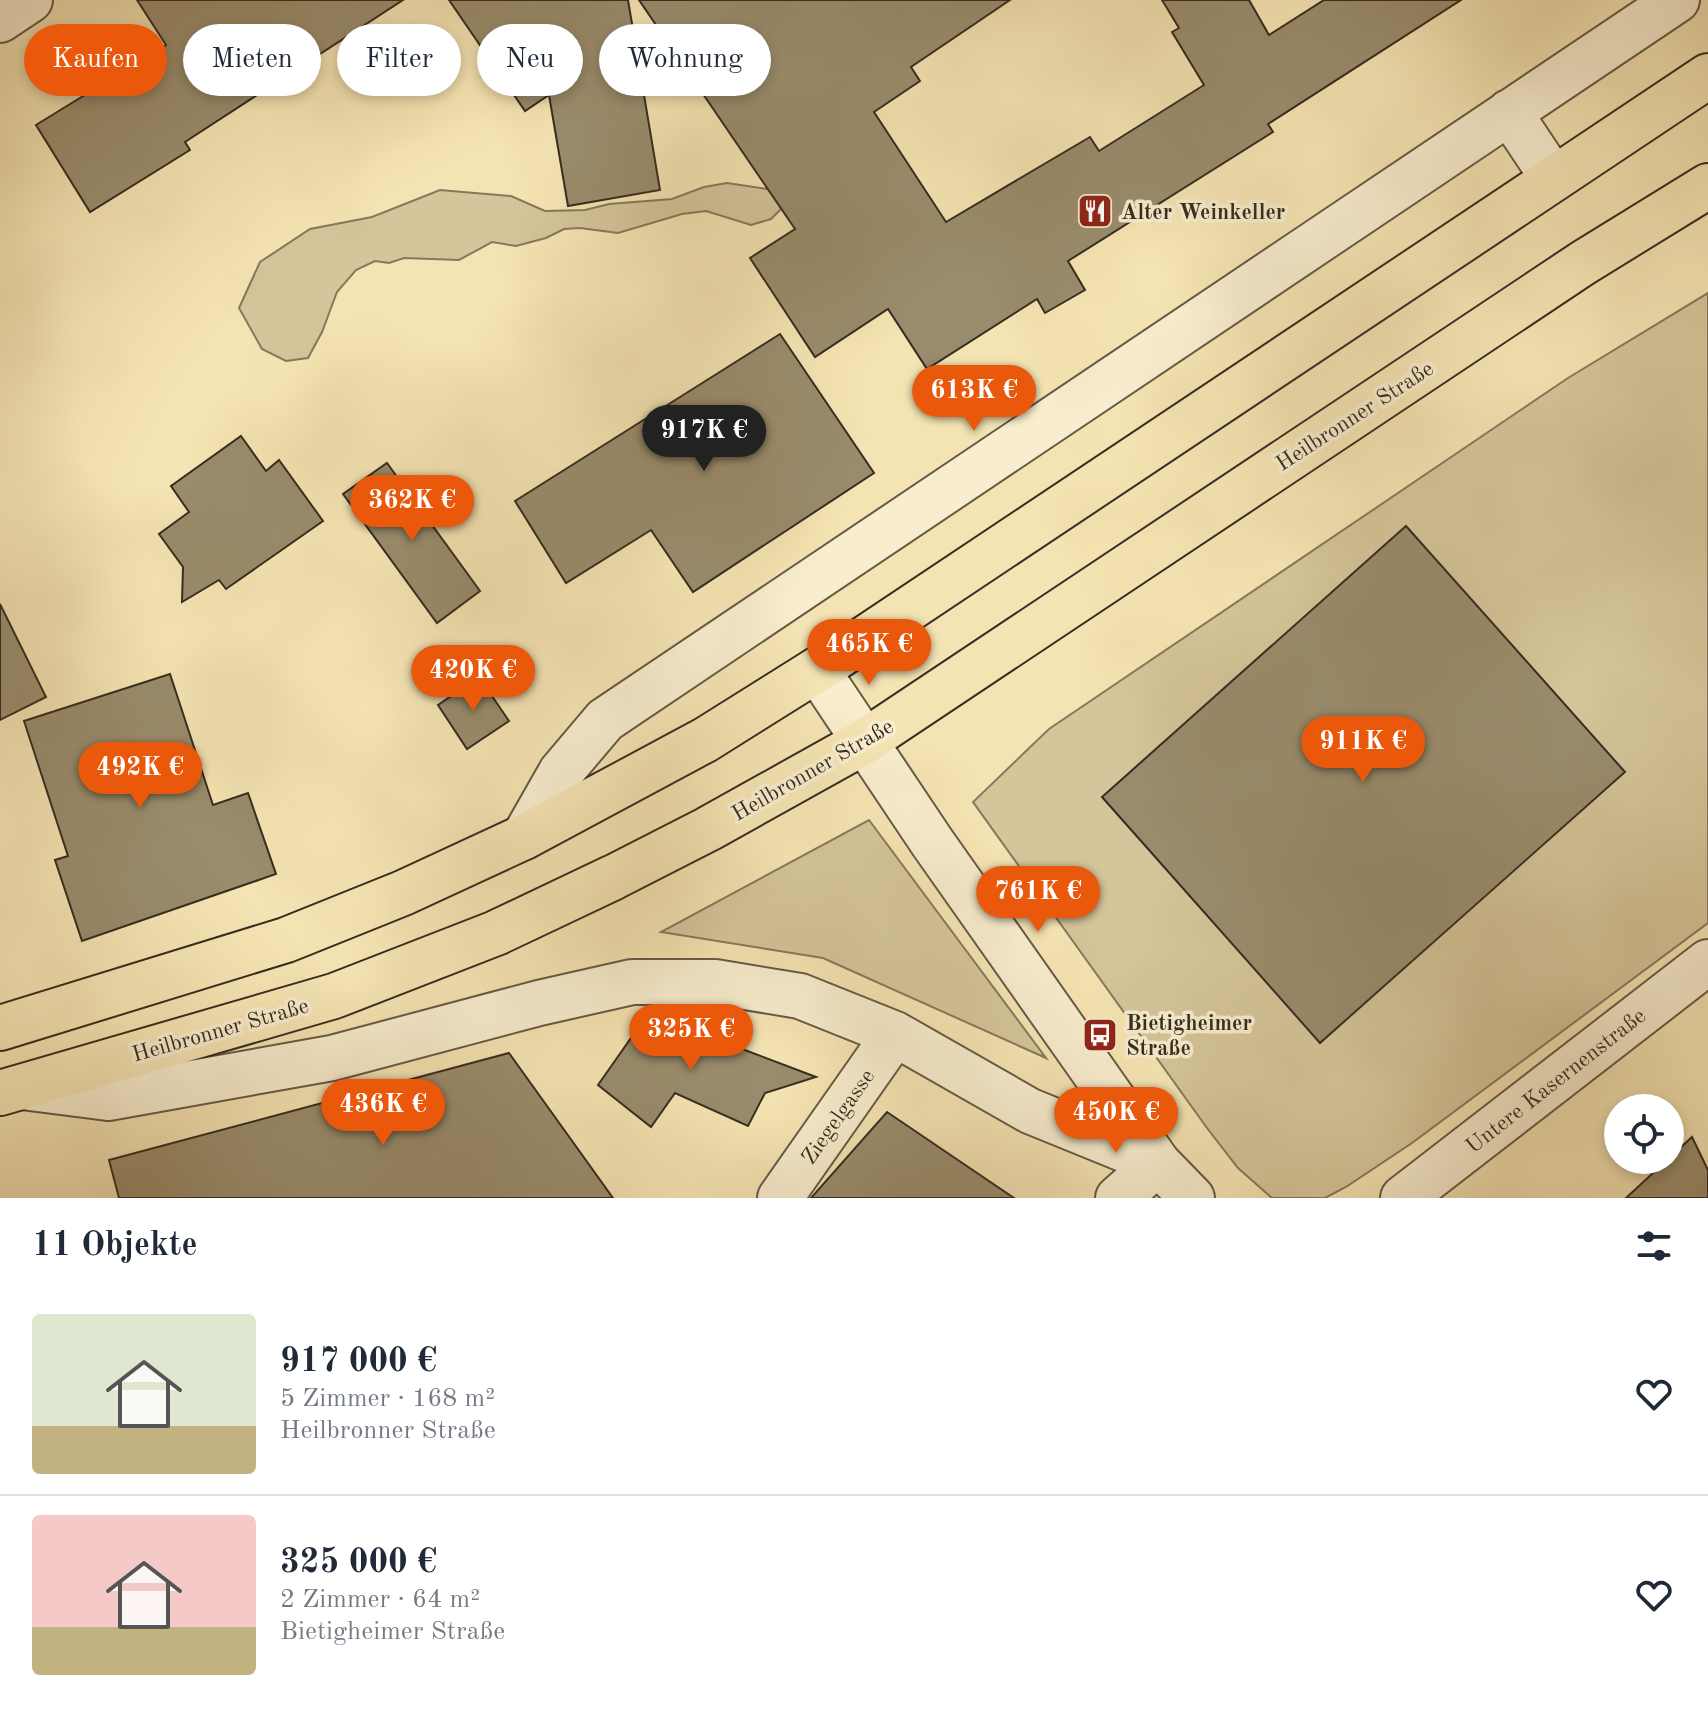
<!DOCTYPE html>
<html lang="de">
<meta charset="utf-8">
<style>
:root{--surface:#fff;--page:#f6f6f7;--text:#1f2937;--muted:#747a83;--line:#e0e1e3;--accent:#ea580c}
body{margin:0;font-family:"Old Standard TT",serif;background:var(--page);color:var(--text);height:100vh;display:flex;flex-direction:column;font-size:30px;white-space:nowrap}
*{box-sizing:border-box;margin:0}
p{font-size:26px;color:var(--muted)}
.icon{flex:none;width:44px;height:44px;fill:none;stroke:currentColor;stroke-width:2;stroke-linecap:round;stroke-linejoin:round}
.map{position:relative;height:1198px;overflow:hidden}
.side{display:flex;flex-direction:column;background:var(--surface);flex:1}
.side>*{flex:none}
.hud{position:absolute;left:24px;top:24px;width:800px;height:72px;display:flex;gap:16px}
.controls{position:absolute;left:1604px;top:1094px;display:grid;gap:16px}
.controls a{display:grid;place-items:center;width:80px;height:80px;border-radius:50%;background:var(--surface);box-shadow:0 4px 12px #0003;font-size:40px}
.price{position:absolute;translate:-50% -68px;padding:0 18px;border-radius:28px;background:var(--accent);color:#fff;font-size:26px;line-height:52px;filter:drop-shadow(0 2px 4px #0008)}
.price::after{content:'';position:absolute;left:50%;top:48px;width:24px;height:18px;margin-left:-12px;background:inherit;clip-path:polygon(0 0,100% 0,50% 100%)}
.price.selected{background:#222;color:#fff}
ul{padding:0;list-style:none}
li{display:flex;align-items:center;gap:24px;height:200px;padding:0 32px}
li+li{border-top:2px solid var(--line)}
li span{display:grid;place-items:center;flex:none;width:224px;height:160px;border-radius:8px;color:#555}
li>.icon{margin-inline-start:auto}
span .icon{width:96px;height:96px;fill:#fffc;stroke-width:1}
li b{font-size:34px}
h2{display:flex;justify-content:space-between;align-items:center;height:96px;padding:0 32px;font-size:34px}
.tag{padding:0 28px;border-radius:36px;background:var(--surface);box-shadow:0 4px 12px #0003;font-size:28px;line-height:72px}
.tag.selected{background:var(--accent);color:#fff}
.map>svg:first-child{display:block}
.green{fill:#d5c59a;stroke:#86785d;stroke-width:2}
.building{fill:#998c6c;stroke:#362c20;stroke-width:2}
.lines{fill:none;stroke-linecap:round;stroke-linejoin:round}
.street-casing{stroke:#665a45;stroke-width:48}
.primary-casing{stroke:#362c20;stroke-width:48}
.street{stroke:#f8edce;stroke-width:44}
.primary{stroke:#f5e4b3;stroke-width:44}
.labels{text-anchor:middle;stroke-width:7;stroke-linejoin:round;paint-order:stroke}
.poi-label{font-size:22px;font-weight:bold;fill:#362c20;stroke:#f8edce;text-anchor:start}
.street-label{font-size:22px;fill:#362c20;stroke:#f8edce}
</style>
<div class="map">
<svg width="1708" height="1198" viewBox="0 0 1708 1198">
<rect width="100%" height="100%" fill="#f5e4b3"/>
<filter id="stains"><feTurbulence type="fractalNoise" baseFrequency=".0025" numOctaves="4"/><feColorMatrix values="0 0 0 0 .2 0 0 0 0 .09 0 0 0 0 .02 0 0 0 .5 -.17"/></filter>
<radialGradient id="worn" r=".72"><stop offset=".6" stop-color="#630" stop-opacity="0"/><stop offset="1" stop-color="#630" stop-opacity=".3"/></radialGradient>
<!-- green -->
<path class="green" d="M727 183 774 190 792 198 771 219 751 225 706 211 682 214 618 233 580 228 564 229 546 238 516 246 492 242 459 260 404 258 389 263 375 261 356 270 337 292 322 332 308 358 286 361 262 349 239 308 260 262 310 229 372 217 440 190 511 196 545 211 585 210 609 204 672 199 704 187Z
M1708 293V923L1412 1143 1346 1187 1325 1198H1272L1238 1168 1207 1128 973 802 1049 729 1568 378Z
M869 820 1046 1058 823 958 661 932Z"/>
<!-- building -->
<path class="building" d="M137 0H403L185 142 190 150 90 212 36 125 166 45Z
M449 0H628L660 190 568 206 549 95 525 111Z
M639 0H1010L911 67 920 81 874 112 946 222 1090 137 1099 151 1204 85 1172 32 1179 28 1162 0H1249L1269 35 1324 0H1461L1268 124 1273 132 1068 261 1085 290 1045 313 1037 299 927 369 888 309 815 357 750 258 795 229Z
M780 334 874 473 693 592 651 530 566 583 515 501Z
M241 436 266 471 279 460 323 521 226 589 219 580 182 602 183 567 159 534 189 512 171 486Z
M387 463 480 591 437 623 343 494Z
M1406 526 1625 772 1320 1043 1102 797Z
M0 604 46 697 0 720Z
M170 674 213 805 248 793 276 874 82 941 55 860 68 856 24 721Z
M479 677 509 721 467 749 438 705Z
M652 1008 716 1039 816 1077 765 1093 748 1126 675 1093 651 1127 598 1085Z
M509 1053 613 1198H119L109 1160Z
M887 1112 1014 1198H811Z
M1692 1137 1708 1170V1198H1626Z"/>
<g class="lines">
<!-- street casing -->
<g class="street-casing">
<path id="street" d="M0 20 30 0
M1509 112 1553 178
M817 670 932 842 1158 1163 1192 1198
M524 837 561 772 605 720 1677 0
M22 1087 108 1098 332 1058 539 1003 632 982H715L800 996 895 1034 1030 1111 1158 1163
M780 1198 895 1034
M1118 1198 1158 1163
M1403 1198 1708 962"/>
</g>
<!-- primary casing -->
<g class="primary-casing">
<path id="primary" d="M0 1028 286 940 403 893 524 837 705 740 831 661 1708 76
M0 1093 334 996 496 933 614 877 708 829 864 742 1583 263 1708 186"/>
</g>
<!-- street -->
<use href="#street" class="street"/>
<!-- primary -->
<use href="#primary" class="primary"/>
</g>
<!-- icons -->
<defs>
<g id="restaurant-square" transform="scale(1.8)"><rect x="-9" y="-9" width="18" height="18" rx="4" fill="#8f2418" stroke="#f8edce"/><path d="M-5-6h1v4h1v-4h1v4h1v-4h1v5L-1.5 .5V6h-2V.5L-5-1ZM5-6V6H3V1.5H1.5Q1.5-4 5-6Z" fill="#fff"/></g>
<g id="bus-square" transform="scale(1.8)"><rect x="-9" y="-9" width="18" height="18" rx="4" fill="#8f2418" stroke="#f8edce"/><path d="M-5-6H5V4H4V6H2V4H-2V6H-4V4H-5ZM-3.5-4V0h7V-4ZM-3.5 1.2v1.5H-2V1.2ZM2 1.2v1.5H3.5V1.2Z" fill="#fff"/></g>
</defs>
<g fill-rule="evenodd">
<use href="#restaurant-square" x="1095" y="211"/>
<use href="#bus-square" x="1100" y="1035"/>
</g>
<g class="labels">
<!-- poi labels -->
<g class="poi-label">
<text x="1121" y="219">Alter Weinkeller</text>
<text x="1126" y="1030">Bietigheimer<tspan x="1126" dy="25">Straße</tspan></text>
</g>
<!-- street labels -->
<g class="street-label">
<text transform="translate(1354 415) rotate(-33)" y="8">Heilbronner Straße</text>
<text transform="translate(812 769) rotate(-30)" y="8">Heilbronner Straße</text>
<text transform="translate(220 1029) rotate(-16)" y="8">Heilbronner Straße</text>
<text transform="translate(1555 1080) rotate(-38)" y="8">Untere Kasernenstraße</text>
<text transform="translate(837 1116) rotate(-55)" y="8">Ziegelgasse</text>
</g>
</g>
<rect width="100%" height="100%" filter="url(#stains)"/>
<rect width="100%" height="100%" fill="url(#worn)"/>
</svg>
<div class="controls">
<a><svg class="icon" aria-label="locate" viewBox="0 0 24 24"><circle cx="12" cy="12" r="6"/><path d="M12 2v4M12 18v4M2 12h4M18 12h4"/></svg></a>
</div>
<b class="price" style="left:974px;top:433px">613K €</b>
<b class="price selected" style="left:704px;top:473px">917K €</b>
<b class="price" style="left:412px;top:543px">362K €</b>
<b class="price" style="left:869px;top:687px">465K €</b>
<b class="price" style="left:473px;top:713px">420K €</b>
<b class="price" style="left:1363px;top:784px">911K €</b>
<b class="price" style="left:140px;top:810px">492K €</b>
<b class="price" style="left:1038px;top:934px">761K €</b>
<b class="price" style="left:691px;top:1072px">325K €</b>
<b class="price" style="left:383px;top:1147px">436K €</b>
<b class="price" style="left:1116px;top:1155px">450K €</b>
<div class="hud">
<a class="tag selected">Kaufen</a>
<a class="tag">Mieten</a>
<a class="tag">Filter</a>
<a class="tag">Neu</a>
<a class="tag">Wohnung</a>
</div>
</div>
<section class="side">
<h2>11 Objekte<svg class="icon" aria-label="filters" viewBox="0 0 24 24"><path d="M4 7h16M4 17h16"/><circle cx="9" cy="7" r="2"/><circle cx="15" cy="17" r="2"/></svg></h2>
<ul>
<li><span style="background:linear-gradient(#dfe7d0 70%,#c2b280 0)"><svg class="icon" aria-label="home" viewBox="0 0 24 24"><path d="M3 11l9-7 9 7M6 9v11h12V9"/></svg></span><div><b>917 000 €</b><p>5 Zimmer · 168 m²</p><p>Heilbronner Straße</p></div><svg class="icon" aria-label="heart" viewBox="0 0 24 24"><path d="M12 20l-8-8c-3-5 5-10 8-4 3-6 11-1 8 4z"/></svg></li>
<li><span style="background:linear-gradient(#f6c9c9 70%,#c2b280 0)"><svg class="icon" aria-label="home" viewBox="0 0 24 24"><path d="M3 11l9-7 9 7M6 9v11h12V9"/></svg></span><div><b>325 000 €</b><p>2 Zimmer · 64 m²</p><p>Bietigheimer Straße</p></div><svg class="icon" aria-label="heart" viewBox="0 0 24 24"><path d="M12 20l-8-8c-3-5 5-10 8-4 3-6 11-1 8 4z"/></svg></li>
</ul>
</section>
